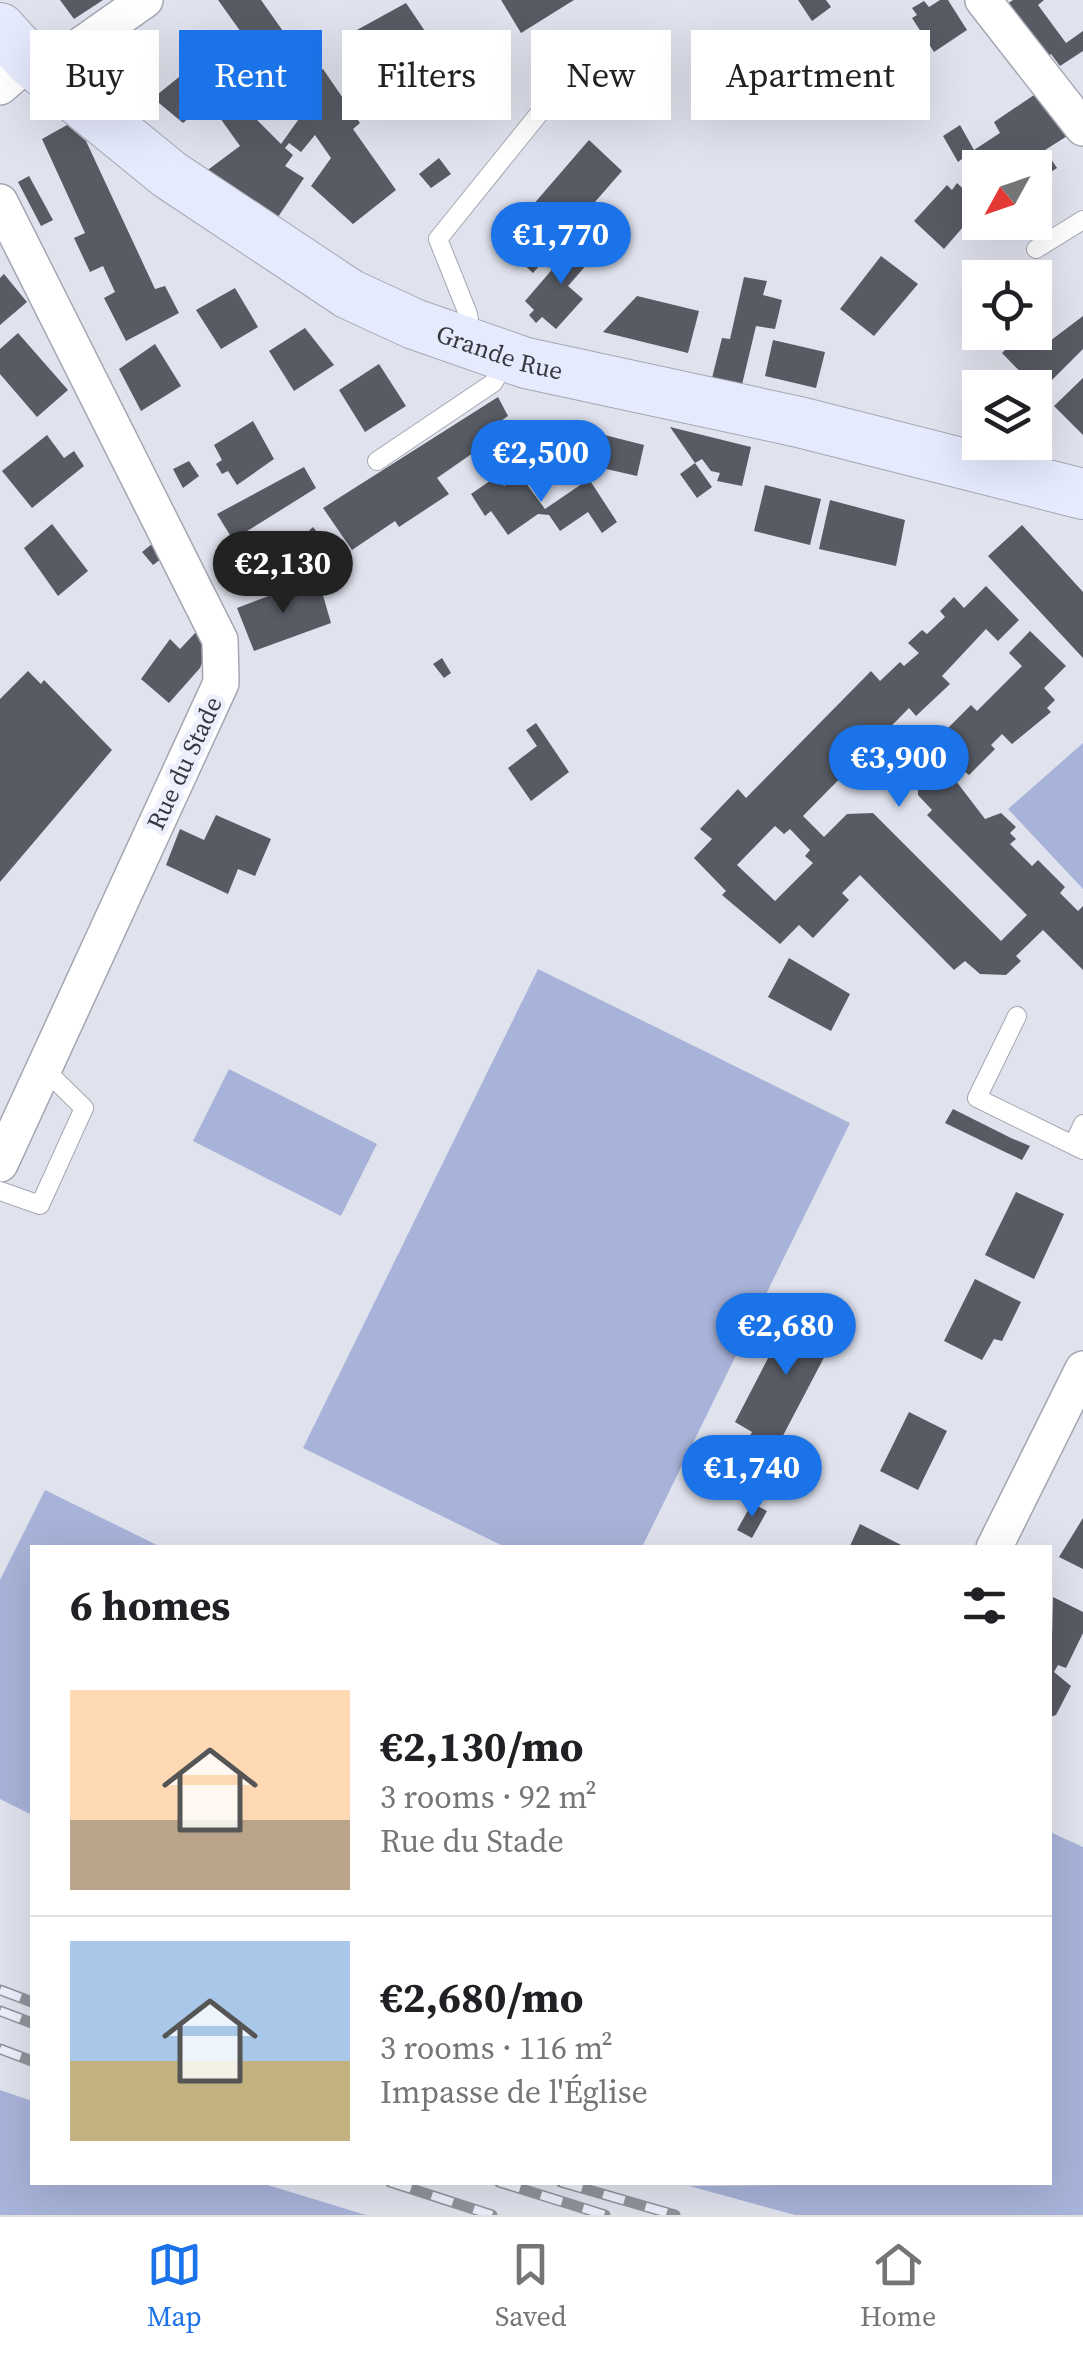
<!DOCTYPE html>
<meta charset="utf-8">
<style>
:root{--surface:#fff;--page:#f2f2f2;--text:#202124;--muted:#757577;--line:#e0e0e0;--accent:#1a73e8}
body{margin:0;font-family:"Source Serif 4",serif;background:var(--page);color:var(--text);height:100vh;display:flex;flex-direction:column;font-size:38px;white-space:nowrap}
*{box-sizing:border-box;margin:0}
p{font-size:32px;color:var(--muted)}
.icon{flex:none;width:55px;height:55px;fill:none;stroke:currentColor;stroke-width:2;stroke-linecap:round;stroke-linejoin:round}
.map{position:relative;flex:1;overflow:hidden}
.panel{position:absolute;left:30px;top:1545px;width:1022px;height:640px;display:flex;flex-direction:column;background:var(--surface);border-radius:0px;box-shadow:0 10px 40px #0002}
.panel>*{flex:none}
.guide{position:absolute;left:30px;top:30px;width:1025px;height:90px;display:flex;gap:20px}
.needle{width:65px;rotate:230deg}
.buttons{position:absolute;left:962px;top:150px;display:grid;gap:20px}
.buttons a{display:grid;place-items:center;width:90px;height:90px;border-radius:0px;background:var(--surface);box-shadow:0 10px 40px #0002;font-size:50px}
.price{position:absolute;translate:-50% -85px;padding:0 22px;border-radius:35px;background:var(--accent);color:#fff;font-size:32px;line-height:65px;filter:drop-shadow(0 2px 5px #0008)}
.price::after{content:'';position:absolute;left:50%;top:60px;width:30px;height:22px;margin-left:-15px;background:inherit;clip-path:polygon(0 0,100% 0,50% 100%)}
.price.on{background:#222;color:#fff}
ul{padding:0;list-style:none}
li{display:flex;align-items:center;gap:30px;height:250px;padding:0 40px}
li+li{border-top:2px solid var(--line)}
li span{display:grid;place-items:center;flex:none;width:280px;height:200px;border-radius:0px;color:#555}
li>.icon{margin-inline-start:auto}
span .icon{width:120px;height:120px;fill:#fffc;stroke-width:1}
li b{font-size:42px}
h2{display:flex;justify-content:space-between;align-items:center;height:120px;padding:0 40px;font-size:42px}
.pill{padding:0 35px;border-radius:0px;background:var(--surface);box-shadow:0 10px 40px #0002;font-size:35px;line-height:90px}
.pill.on{background:var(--accent);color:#fff}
.tabs{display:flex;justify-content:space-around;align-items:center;height:140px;border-top:2px solid var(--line);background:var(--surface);font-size:28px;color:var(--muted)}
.tabs a{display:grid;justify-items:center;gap:5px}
.tabs .on{color:var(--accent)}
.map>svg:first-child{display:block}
.green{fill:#a8b3d9}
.building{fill:#585b64;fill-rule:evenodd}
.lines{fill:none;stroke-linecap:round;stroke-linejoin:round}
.lane-casing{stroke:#a4a7b2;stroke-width:20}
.street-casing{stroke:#a4a7b2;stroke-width:38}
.secondary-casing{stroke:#a4a7b2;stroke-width:52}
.lane{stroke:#fff;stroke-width:18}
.street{stroke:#fff;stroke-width:35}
.secondary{stroke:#e5eafd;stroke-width:50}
.rail-casing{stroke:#91939b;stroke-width:11}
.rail{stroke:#edf0fc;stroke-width:8;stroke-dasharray:22;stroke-linecap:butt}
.labels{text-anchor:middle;stroke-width:10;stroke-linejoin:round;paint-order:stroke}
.street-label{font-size:25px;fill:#38393e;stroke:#edf0fc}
</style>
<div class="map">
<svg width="1083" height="2215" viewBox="0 0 1083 2215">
<rect width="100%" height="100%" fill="#e0e3ee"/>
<!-- green -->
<path class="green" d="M1083 743V889L1008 809Z
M538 969 850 1123 642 1547H505L303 1448Z
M229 1069 377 1144 341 1216 193 1141Z
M45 1490 161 1547 32 1548V1815L0 1799V1580Z
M1050 1832 1083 1847V2215H795L689 2186 1050 2182Z
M0 2090 32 2101V2182L261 2183 366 2215H0Z"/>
<!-- building -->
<path class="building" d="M60 0H103L74 19Z
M218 0H261L314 75 323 69 360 123 353 129 396 190 353 224 311 186 331 158 315 135 301 152 289 143 285 148 293 155 285 166 304 178 276 220 205 172 240 146 220 118 241 104 281 144 301 116Z
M501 0H574L521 33Z
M798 0H826L831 7 812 21Z
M940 0H948L967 30 934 52 912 18 917 15 912 8 924 1 929 7Z
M1013 0H1044L1038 5 1066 43 1083 31V51L1060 66 1051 54 1042 61 1004 6Z
M406 3 429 37 411 50 422 67 486 43 495 69 402 106 379 71 384 67 374 51 399 31 367 52 355 31Z
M189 69 213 98 183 123 153 98Z
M1037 93 1072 133 1045 150 1057 168 1035 182V168H984L974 150 1000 133 994 122Z
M67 125 86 141 155 289 165 286 179 313 126 341 104 298 115 292 103 266 90 272 74 238 85 233 42 139Z
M960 125 974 150 958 162 943 136Z
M589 140 622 171 533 273 500 243Z
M439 158 451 174 431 188 419 174Z
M29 176 53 220 41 226 18 182Z
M957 183 973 198 968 205 976 212 944 249 914 221 947 185 952 190Z
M580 237 597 253 568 286 583 299 556 329 542 317 536 323 529 315 534 310 525 301Z
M881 256 918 284 874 336 840 309Z
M4 274 27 302 0 325V278Z
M744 277 767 281 763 295 782 300 775 329 756 326 741 389 711 382 722 338 730 339Z
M235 288 258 327 221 349 196 310Z
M637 296 699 311 688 353 603 332Z
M1083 316V349L1040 392 1002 353 1023 332 1042 347Z
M305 328 334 365 294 391 269 351Z
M18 333 68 390 37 417 0 374V349Z
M773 340 825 352 816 388 765 376Z
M155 344 181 386 141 411 119 369Z
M379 364 406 406 365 432 339 390Z
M1083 378V435L1054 406Z
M498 397 508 416 485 432 480 441 483 446 437 478 449 494 399 527 395 521 352 550 323 508Z
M253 421 274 459 237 485 228 471 222 474 216 464 222 460 214 445Z
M569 426 644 445 637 476 589 465 585 474 563 441Z
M670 427 751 447 742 486 717 481 720 473 711 471 702 459 695 463Z
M47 435 64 458 74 451 84 466 32 508 2 471Z
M189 461 199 476 183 488 173 469Z
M695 463 712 487 697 498 680 474Z
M304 467 316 488 233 540 217 514Z
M520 475 545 509 589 479 617 522 602 533 588 512 560 531 549 515 538 514 508 535 491 511 485 516 471 494 497 476 504 486Z
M765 485 821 499 810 545 754 531Z
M830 500 905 520 896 566 819 549Z
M52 524 88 571 58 596 24 548Z
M1022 525 1083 592V658L988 556Z
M313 527 339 559 317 574 295 544Z
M162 536 169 553 153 565 142 552Z
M303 583 308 596 322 592 331 623 254 651 237 608Z
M986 586 1019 620 998 641 986 629 942 676 950 684 916 716 909 708 803 816 824 837 847 814 873 813 1001 941 1027 915 927 815 932 810 918 795V771L933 756 919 743 932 731 938 738 971 705 977 711 1022 666 1009 653 1030 631 1066 666 1044 688 1055 700 1047 708 1051 712 1012 744 1002 734 991 745 995 749 969 775 965 772 956 781 985 819 1001 813 1016 827 1010 833 1016 839 1010 844 1032 866 1038 860 1065 887 1060 893 1078 911 1083 906V970L1043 930 1016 956 1021 961 1006 975 980 974 965 961 954 970 860 875 842 893 849 900 813 938 799 925 780 944 722 895 726 891 694 858 712 839 700 829 738 789 746 798 871 671 880 681 900 662 904 666 919 653 908 643 922 630 927 634 945 617 940 611 954 597 964 608ZM775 826 784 834 790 829 810 850 805 856 813 863 775 901 737 865Z
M197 631 209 644 200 668 169 703 141 679 170 639 180 649Z
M442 658 451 673 444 678 433 664Z
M28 671 41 684 44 680 112 750 0 882V699Z
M536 723 569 772 531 801 508 768 537 746 526 730Z
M216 815 271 839 255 876 238 869 228 894 166 865 180 829 204 840Z
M789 958 850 994 831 1031 768 997Z
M953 1109 1011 1138 1030 1146 1022 1160 1003 1151 945 1123Z
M1016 1192 1064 1214 1034 1279 985 1255Z
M975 1279 1021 1302 1002 1341 994 1339 982 1360 944 1341Z
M815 1307 836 1317 832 1325 839 1329 777 1447 770 1442 763 1457 744 1448 752 1432 735 1422 794 1308 810 1316Z
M909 1412 947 1431 918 1490 880 1471Z
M752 1503 767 1511 752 1538 737 1530Z
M1083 1518V1569L1059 1557Z
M860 1524 907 1548H849Z
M1053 1597 1083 1612V1633L1066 1668 1058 1665 1054 1672 1071 1686 1056 1715 1050 1717Z"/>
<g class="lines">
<!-- lane casing -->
<g class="lane-casing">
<path id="lane" d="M1036 249 1083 220
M471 336 468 314 438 239 542 110 593 68
M377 461 493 383 506 362
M1017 1016 977 1098 1083 1150
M1073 1145 1083 1124
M0 1191 40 1205 84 1108 42 1067"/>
</g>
<!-- street casing -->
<g class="street-casing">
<path id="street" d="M983 0 1083 128
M44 71 145 0
M0 87 30 61
M0 202 220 640 221 683 0 1164
M994 1548 1083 1369"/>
</g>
<!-- secondary casing -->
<g class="secondary-casing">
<g id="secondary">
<path id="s1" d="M0 28 30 61 170 175 349 294 414 324 526 363 799 422 1083 494"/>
</g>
</g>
<!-- lane -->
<use href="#lane" class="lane"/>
<!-- street -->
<use href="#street" class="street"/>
<!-- secondary -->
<use href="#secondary" class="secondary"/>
<!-- rail casing -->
<g class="rail-casing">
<path id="rail" d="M0 1990 32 2002
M0 2011 32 2023
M0 2049 32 2061
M390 2182 492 2215
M499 2182 605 2215
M561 2182 675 2215"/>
</g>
<!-- rail -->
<use href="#rail" class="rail"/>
</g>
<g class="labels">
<!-- street labels -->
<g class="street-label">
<text dy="9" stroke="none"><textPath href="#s1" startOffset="602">Grande Rue</textPath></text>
<text transform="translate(184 763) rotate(-65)" y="9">Rue du Stade</text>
</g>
</g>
</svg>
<div class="buttons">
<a><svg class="needle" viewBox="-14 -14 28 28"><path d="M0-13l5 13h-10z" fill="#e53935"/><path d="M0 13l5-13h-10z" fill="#757577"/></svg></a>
<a><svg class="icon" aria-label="locate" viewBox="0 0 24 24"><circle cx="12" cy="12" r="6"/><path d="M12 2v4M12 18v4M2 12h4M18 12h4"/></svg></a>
<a><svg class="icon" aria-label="layers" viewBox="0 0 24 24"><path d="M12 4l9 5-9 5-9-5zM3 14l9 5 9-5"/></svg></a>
</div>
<b class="price" style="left:561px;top:287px">€1,770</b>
<b class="price" style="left:541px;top:505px">€2,500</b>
<b class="price on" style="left:283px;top:616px">€2,130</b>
<b class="price" style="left:899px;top:810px">€3,900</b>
<b class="price" style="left:786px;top:1378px">€2,680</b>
<b class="price" style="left:752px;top:1520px">€1,740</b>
<div class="guide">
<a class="pill">Buy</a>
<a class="pill on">Rent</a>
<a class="pill">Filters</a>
<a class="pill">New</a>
<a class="pill">Apartment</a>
</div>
<section class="panel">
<h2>6 homes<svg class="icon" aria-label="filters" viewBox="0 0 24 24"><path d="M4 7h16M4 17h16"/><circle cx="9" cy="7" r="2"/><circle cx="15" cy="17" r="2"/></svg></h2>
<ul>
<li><span style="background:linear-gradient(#ffd9b3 65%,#b9a48a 0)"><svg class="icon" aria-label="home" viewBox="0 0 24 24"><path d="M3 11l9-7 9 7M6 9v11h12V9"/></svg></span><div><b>€2,130/mo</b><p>3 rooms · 92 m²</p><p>Rue du Stade</p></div></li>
<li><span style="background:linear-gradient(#a9c7e8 60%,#c2b280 0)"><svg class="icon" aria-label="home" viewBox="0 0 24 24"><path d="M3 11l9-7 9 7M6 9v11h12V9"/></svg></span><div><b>€2,680/mo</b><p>3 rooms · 116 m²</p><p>Impasse de l'Église</p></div></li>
</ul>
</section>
</div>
<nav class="tabs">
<a class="on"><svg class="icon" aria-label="map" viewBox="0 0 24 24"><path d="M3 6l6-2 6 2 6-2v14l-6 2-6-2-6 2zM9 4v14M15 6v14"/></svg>Map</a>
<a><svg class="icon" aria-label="saved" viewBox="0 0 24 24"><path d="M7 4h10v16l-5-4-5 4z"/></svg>Saved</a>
<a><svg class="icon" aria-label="home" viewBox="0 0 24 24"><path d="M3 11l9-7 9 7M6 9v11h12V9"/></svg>Home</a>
</nav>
